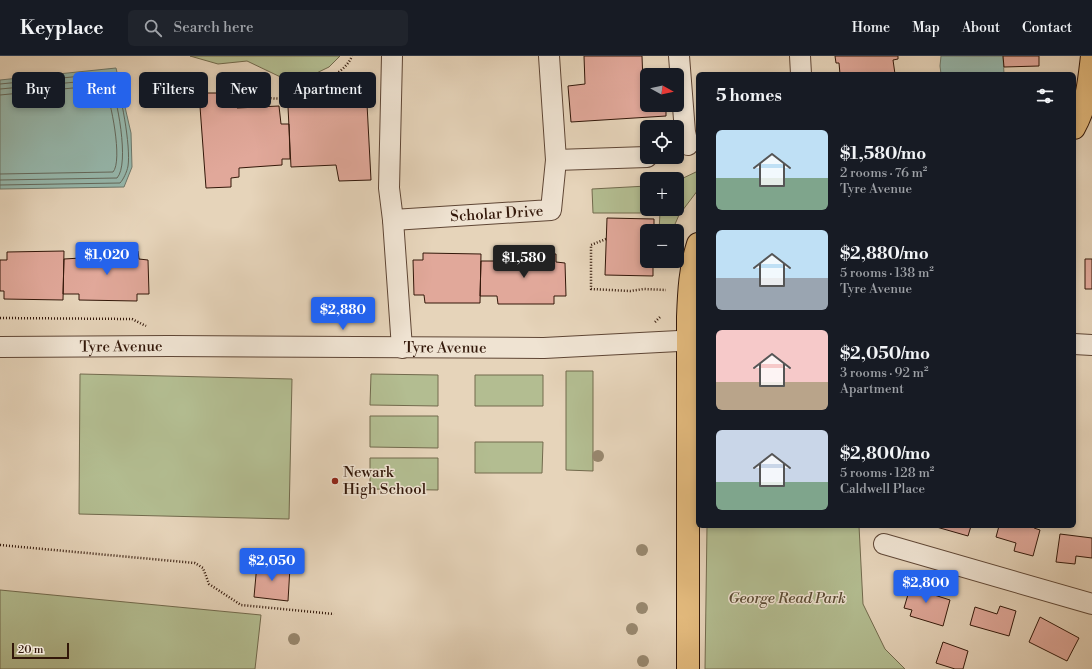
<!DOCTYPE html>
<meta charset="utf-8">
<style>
:root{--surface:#171b24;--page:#20242c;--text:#f1f3f6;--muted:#9ea1a6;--line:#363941;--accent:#2563eb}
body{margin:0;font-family:"Libre Bodoni",serif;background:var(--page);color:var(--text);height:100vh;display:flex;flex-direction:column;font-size:15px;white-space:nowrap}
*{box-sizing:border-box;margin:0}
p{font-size:13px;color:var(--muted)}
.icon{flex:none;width:22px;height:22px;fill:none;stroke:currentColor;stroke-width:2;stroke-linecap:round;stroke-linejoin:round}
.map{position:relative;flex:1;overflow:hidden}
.drawer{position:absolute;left:696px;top:16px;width:380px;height:456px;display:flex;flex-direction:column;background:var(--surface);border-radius:6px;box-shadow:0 2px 6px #0003}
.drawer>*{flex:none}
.banner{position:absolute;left:12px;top:16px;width:380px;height:36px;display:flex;gap:8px}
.needle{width:26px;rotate:98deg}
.controls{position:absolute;left:640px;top:12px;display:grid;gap:8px}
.controls a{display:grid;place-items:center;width:44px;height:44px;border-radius:6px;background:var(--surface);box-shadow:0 2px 6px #0003;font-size:20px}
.scale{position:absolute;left:12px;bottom:10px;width:57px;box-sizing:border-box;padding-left:4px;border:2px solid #321709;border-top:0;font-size:11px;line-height:14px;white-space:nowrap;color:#321709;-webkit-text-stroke:3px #efe3d2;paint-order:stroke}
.price{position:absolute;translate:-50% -34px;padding:0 9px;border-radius:4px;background:var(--accent);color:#fff;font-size:13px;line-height:26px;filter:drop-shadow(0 1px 2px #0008)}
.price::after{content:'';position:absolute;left:50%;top:24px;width:12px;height:9px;margin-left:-6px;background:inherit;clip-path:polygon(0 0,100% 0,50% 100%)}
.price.active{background:#222;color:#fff}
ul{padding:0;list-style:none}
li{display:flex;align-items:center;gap:12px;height:100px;padding:0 20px}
li span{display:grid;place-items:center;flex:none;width:112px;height:80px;border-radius:6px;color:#555}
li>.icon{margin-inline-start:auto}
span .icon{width:48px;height:48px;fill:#fffc;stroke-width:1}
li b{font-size:17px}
h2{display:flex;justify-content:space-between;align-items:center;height:48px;padding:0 20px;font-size:17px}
.tag{padding:0 14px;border-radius:6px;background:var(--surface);box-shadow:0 2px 6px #0003;font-size:14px;line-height:36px}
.tag.active{background:var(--accent);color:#fff}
header{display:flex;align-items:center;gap:24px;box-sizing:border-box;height:56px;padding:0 20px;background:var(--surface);border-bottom:1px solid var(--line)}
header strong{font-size:19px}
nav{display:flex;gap:22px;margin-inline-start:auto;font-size:14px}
.search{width:280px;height:36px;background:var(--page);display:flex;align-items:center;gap:10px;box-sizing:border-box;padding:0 14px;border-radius:6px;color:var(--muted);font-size:15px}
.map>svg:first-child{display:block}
.green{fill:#b3bd91;stroke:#726a4d}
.water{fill:#96b8ad;stroke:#6e786b}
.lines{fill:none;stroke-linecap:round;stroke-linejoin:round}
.shore{stroke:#64685b;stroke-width:1}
.building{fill:#e1a89a;stroke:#321709}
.minor-casing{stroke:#5f4635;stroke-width:22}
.major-casing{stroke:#321709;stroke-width:24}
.path{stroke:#321709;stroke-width:2.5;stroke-dasharray:1 2;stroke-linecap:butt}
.minor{stroke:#efe3d2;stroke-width:20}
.major{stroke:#e3ba7d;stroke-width:22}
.tree{fill:#98886f}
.poi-dot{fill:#8f2418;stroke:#efe3d2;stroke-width:1.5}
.labels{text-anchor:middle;stroke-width:3;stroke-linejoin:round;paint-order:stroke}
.street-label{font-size:15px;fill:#321709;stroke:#efe3d2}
.poi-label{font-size:15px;fill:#321709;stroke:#efe3d2;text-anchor:start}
.park-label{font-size:15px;font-style:italic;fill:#594932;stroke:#efe3d2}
</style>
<header>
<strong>Keyplace</strong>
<div class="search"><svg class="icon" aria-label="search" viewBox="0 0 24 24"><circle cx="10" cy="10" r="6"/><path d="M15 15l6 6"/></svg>Search here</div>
<nav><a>Home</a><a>Map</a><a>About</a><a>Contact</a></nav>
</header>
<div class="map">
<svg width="1092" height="613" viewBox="0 0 1092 613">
<rect width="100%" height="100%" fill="#e6d4ba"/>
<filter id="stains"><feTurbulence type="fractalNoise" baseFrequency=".005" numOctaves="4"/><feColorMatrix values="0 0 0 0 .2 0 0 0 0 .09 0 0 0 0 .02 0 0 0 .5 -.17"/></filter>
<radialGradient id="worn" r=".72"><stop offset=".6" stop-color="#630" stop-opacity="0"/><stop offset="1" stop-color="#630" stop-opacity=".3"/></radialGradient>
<!-- green -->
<path class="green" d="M190 0H340L329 11 302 24 291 26 247 5 218 8Z
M698 115V134L679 159 672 175H659L660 157H593L592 133 647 130V153H677V125Z
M566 315H593V415L566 414Z
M80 318 292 323 289 463 79 458Z
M371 318 438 319V350L370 349Z
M475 319H543V350H475Z
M370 360H438V392L370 391Z
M475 386H543L542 417H475Z
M370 402H438V434L370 433Z
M707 470H859L863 548 885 593 905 613H705Z
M0 534 261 559 255 613H0Z"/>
<!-- water -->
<path class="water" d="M941 0H1003L1004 18H941L940 10Z
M116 12 131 77 132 111 124 131 0 133V24Z"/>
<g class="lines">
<!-- shore -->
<path class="shore" d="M0 28 113 17C121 35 131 91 128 110 127 116 123 124 120 127L0 129
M0 33 109 23C117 40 130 108 117 122L0 124
M0 39 104 29C111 44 123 105 113 116L0 118"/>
</g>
<!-- building -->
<path class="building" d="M584 0H642L643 27 647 26V49H666V60L571 66 568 30 585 28Z
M835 0H898V3L893 4 895 18H840L839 7H836Z
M1003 0H1039V10L1004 11Z
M366 29 371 124 339 125 336 109 291 111 288 51 334 50V32Z
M199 37H225L226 45H237V52L279 50 281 68H289L290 103H282V109L239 112V121L231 122V131L206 132Z
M607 162 654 163V175H647V205H653V220L605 219Z
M64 195 63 244 4 243V235H0V204H7V196Z
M81 195H138L139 203 148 204 149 238H137V245L79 244V238H63L64 203 81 202Z
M423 197 481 198 480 247H425L424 239H414L413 204H423Z
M502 198H556V206L565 207 566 240H554V248H498L497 240H480L481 205H501Z
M1085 203H1092V233H1085Z
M933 470H971L968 480Z
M999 470H1034V472L1040 474 1033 500 1014 495 1016 487 996 481Z
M1060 478 1092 482V502L1076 500 1075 508 1056 506Z
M257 508 290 511 288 545 254 541Z
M912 525 929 529 928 537 950 544 943 570 910 560 912 554 904 552Z
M1000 550 1016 555 1009 580 970 569 975 551 997 558Z
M1040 561 1079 582 1067 605 1029 586Z
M943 586 968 595 963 613H955L936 607Z"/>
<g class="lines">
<!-- minor casing -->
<g class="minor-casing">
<g id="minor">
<path d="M392 0 389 132 393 164 402 292"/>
<path d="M679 0 685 76 688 89"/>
<path d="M800 0 801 18"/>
<path d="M556 104 647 101"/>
<path id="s1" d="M393 164 551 154 556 104 549 0"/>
<path d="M1074 288 1092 289"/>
<path id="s2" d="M0 291 169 290 544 292 698 284"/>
<path d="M884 488 1092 548"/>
</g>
</g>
<!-- major casing -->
<g class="major-casing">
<path id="major" d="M1074 72C1087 49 1089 26 1092 0
M688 613V261C689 235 690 213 698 188"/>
</g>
<!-- path -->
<path class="path" d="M229 35C248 38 275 46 293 41 306 38 318 30 329 23 338 17 348 10 352 0
M606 183 591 189V233L630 235 644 233 666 234
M0 262 132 263 146 270
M655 266 660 261
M0 489 195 507 203 512 209 528 241 549 334 558"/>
<!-- minor -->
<use href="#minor" class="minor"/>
<!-- major -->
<use href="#major" class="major"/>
</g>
<!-- trees -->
<g class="tree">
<circle cx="598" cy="400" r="6"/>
<circle cx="642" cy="494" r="6"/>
<circle cx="298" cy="510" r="6"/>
<circle cx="642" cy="552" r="6"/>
<circle cx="632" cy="573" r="6"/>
<circle cx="294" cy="583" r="6"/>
<circle cx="643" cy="605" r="6"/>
</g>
<!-- markers -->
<circle class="poi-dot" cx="335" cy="425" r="4"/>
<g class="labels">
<!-- street labels -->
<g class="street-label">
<text dy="5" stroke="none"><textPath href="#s1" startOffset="104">Scholar Drive</textPath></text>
<text dy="5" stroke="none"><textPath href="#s2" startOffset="121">Tyre Avenue</textPath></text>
<text dy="5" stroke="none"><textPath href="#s2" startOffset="445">Tyre Avenue</textPath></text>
</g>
<!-- poi labels -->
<g class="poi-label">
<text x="343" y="421">Newark<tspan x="343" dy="17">High School</tspan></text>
</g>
<!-- park labels -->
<g class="park-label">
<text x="787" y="547">George Read Park</text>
</g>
</g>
<rect width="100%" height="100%" filter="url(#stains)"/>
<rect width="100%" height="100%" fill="url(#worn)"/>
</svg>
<div class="controls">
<a><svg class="needle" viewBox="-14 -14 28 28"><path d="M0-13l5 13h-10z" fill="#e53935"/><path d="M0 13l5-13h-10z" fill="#9ea1a6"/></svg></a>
<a><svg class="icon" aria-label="locate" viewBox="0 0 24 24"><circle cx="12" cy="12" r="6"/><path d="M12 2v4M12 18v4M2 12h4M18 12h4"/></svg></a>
<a>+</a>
<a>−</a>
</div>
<div class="scale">20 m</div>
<b class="price" style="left:107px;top:220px">$1,020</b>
<b class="price active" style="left:524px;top:223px">$1,580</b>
<b class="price" style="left:343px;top:275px">$2,880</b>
<b class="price" style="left:272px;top:526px">$2,050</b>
<b class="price" style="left:926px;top:548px">$2,800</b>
<div class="banner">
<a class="tag">Buy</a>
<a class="tag active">Rent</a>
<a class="tag">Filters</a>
<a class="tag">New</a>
<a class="tag">Apartment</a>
</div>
<section class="drawer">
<h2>5 homes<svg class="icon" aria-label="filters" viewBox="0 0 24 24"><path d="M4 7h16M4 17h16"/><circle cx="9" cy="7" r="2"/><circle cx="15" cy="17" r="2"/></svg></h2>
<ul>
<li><span style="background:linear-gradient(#bfe0f5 60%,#7fa58c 0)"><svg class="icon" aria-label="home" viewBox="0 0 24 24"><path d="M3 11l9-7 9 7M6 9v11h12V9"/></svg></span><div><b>$1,580/mo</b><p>2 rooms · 76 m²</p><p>Tyre Avenue</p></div></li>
<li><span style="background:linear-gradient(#bfe0f5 60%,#9aa5b1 0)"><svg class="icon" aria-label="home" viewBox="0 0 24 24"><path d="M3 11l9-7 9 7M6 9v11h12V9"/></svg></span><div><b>$2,880/mo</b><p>5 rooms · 138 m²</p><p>Tyre Avenue</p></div></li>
<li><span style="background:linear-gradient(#f6c9c9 65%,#b9a48a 0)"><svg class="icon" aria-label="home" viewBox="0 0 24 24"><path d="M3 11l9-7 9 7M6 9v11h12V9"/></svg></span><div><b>$2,050/mo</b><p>3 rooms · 92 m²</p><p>Apartment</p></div></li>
<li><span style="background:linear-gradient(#c9d6e8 65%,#7fa58c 0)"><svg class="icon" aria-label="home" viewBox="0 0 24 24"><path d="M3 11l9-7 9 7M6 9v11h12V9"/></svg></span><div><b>$2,800/mo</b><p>5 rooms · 128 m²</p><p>Caldwell Place</p></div></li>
</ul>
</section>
</div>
